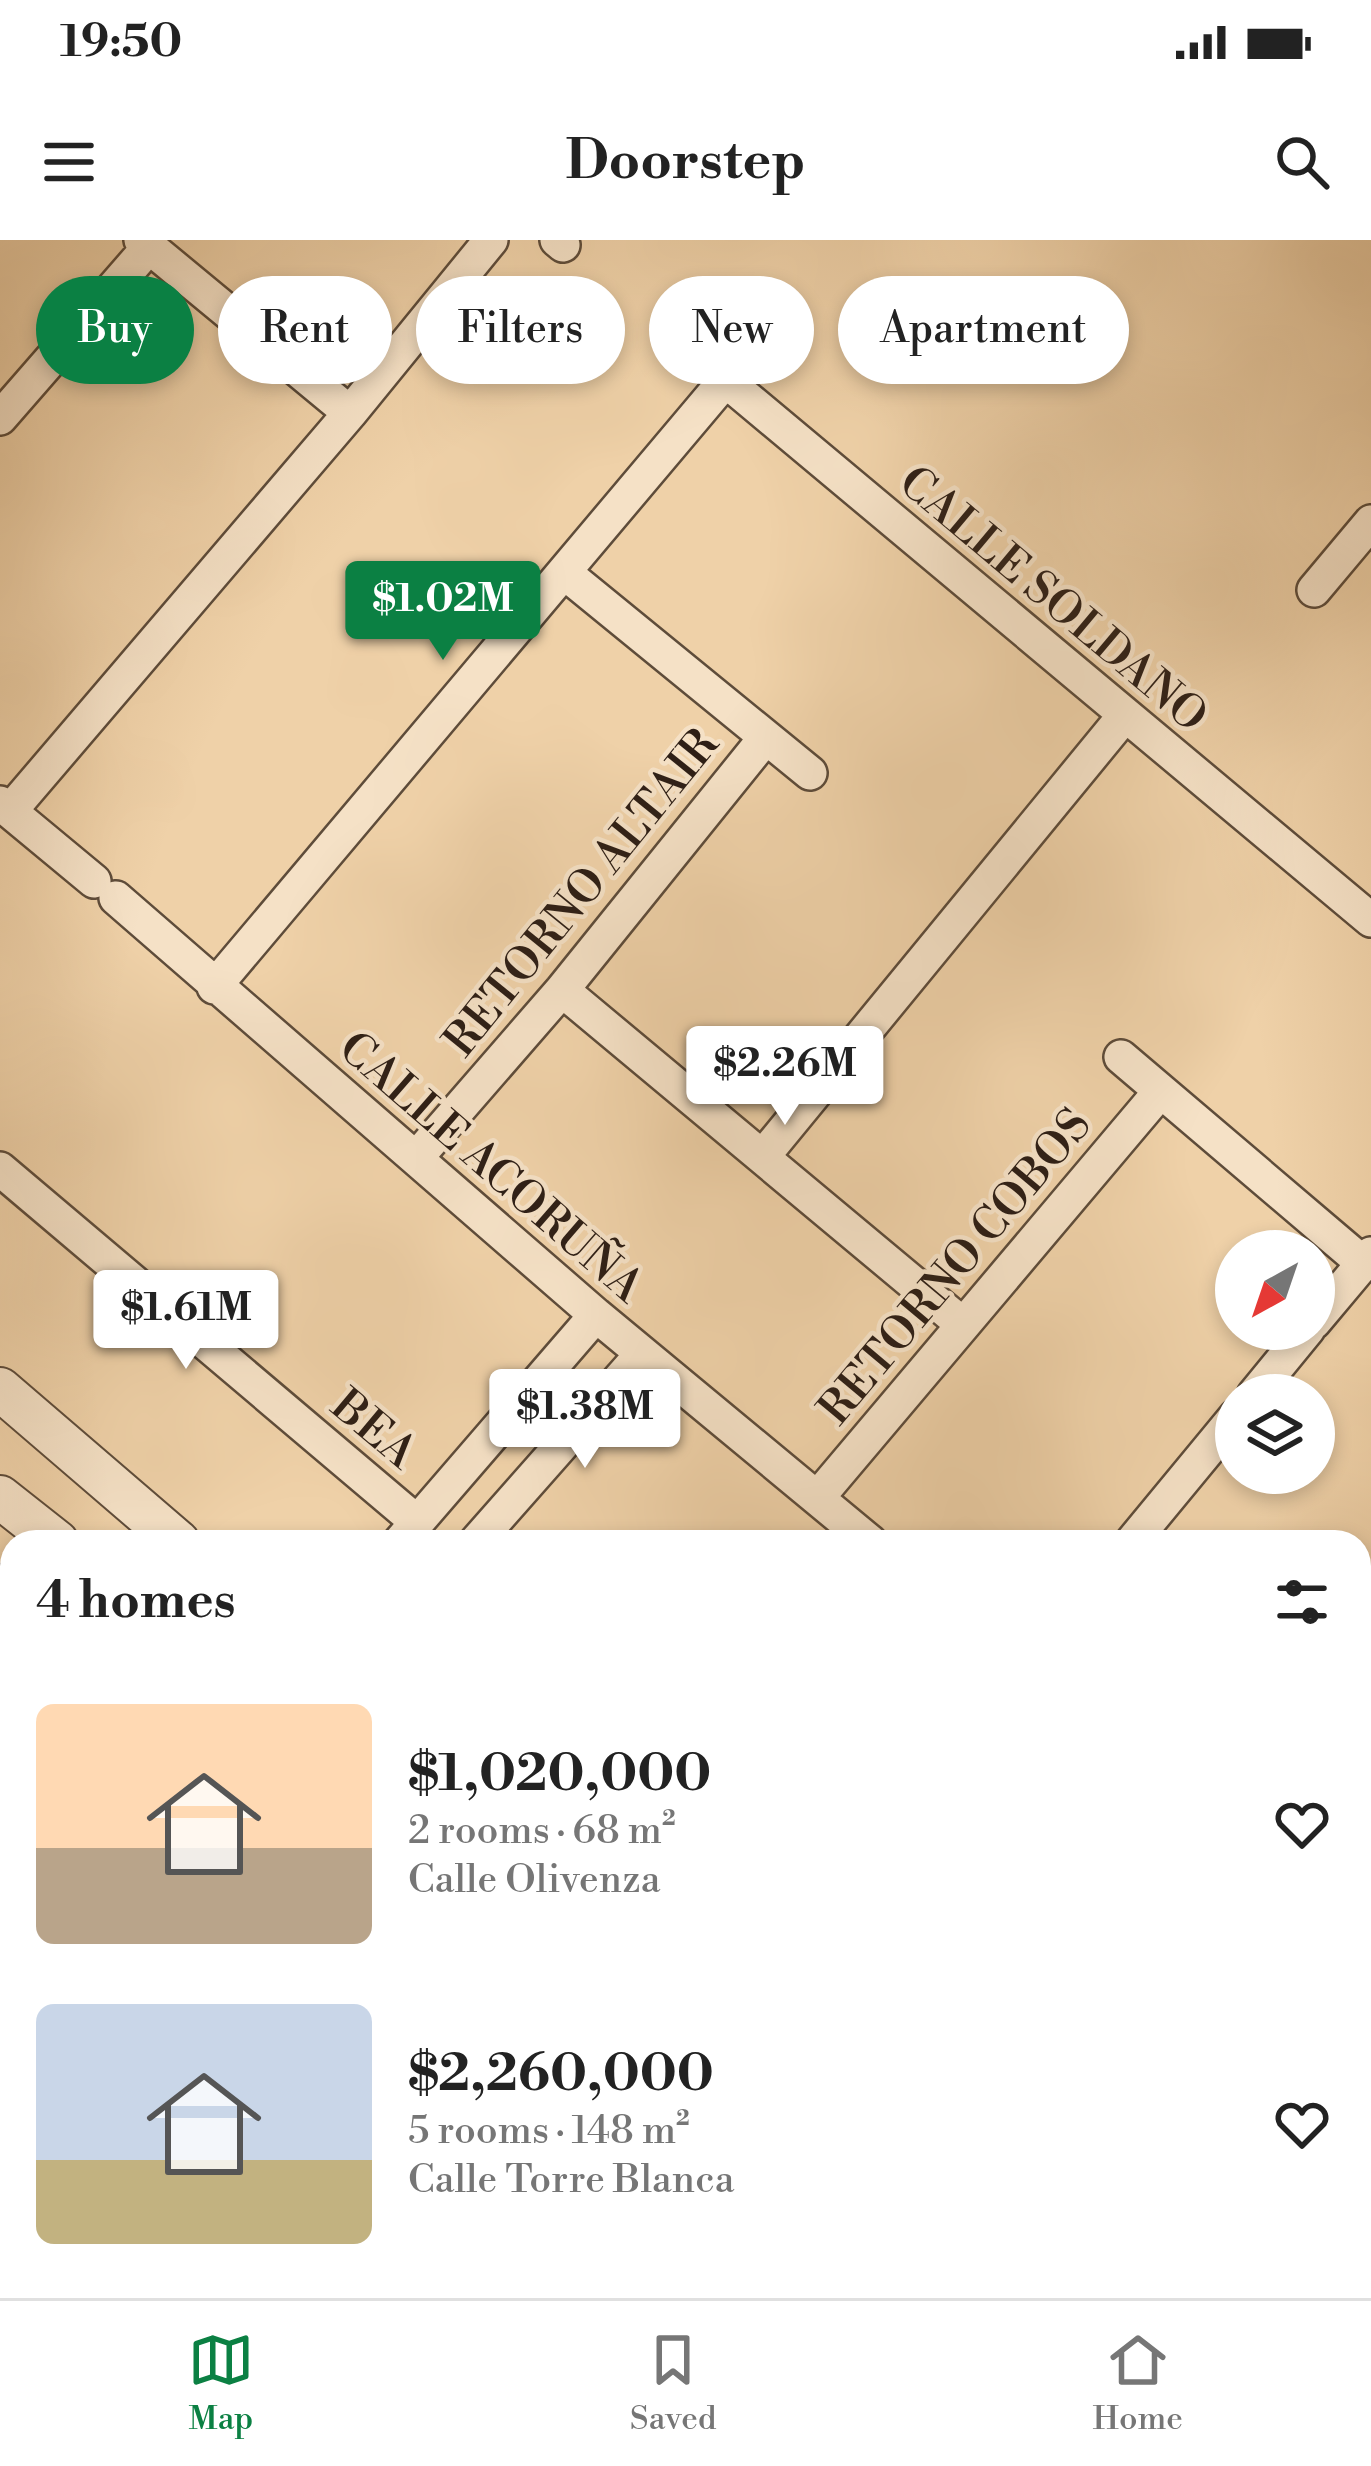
<!DOCTYPE html>
<meta charset="utf-8">
<style>
:root{--surface:#fff;--page:#f6f6f6;--text:#222;--muted:#767676;--line:#e0e0e0;--accent:#0b8043}
body{margin:0;font-family:"Libre Bodoni",serif;background:var(--page);color:var(--text);height:100vh;display:flex;flex-direction:column;font-size:45px;white-space:nowrap}
*{box-sizing:border-box;margin:0}
p{font-size:39px;color:var(--muted)}
.icon{flex:none;width:66px;height:66px;fill:none;stroke:currentColor;stroke-width:2;stroke-linecap:round;stroke-linejoin:round}
.map{position:relative;flex:1;overflow:hidden}
.panel{position:absolute;left:0px;top:1290px;width:1371px;height:768px;display:flex;flex-direction:column;background:var(--surface);border-radius:36px 36px 0 0;box-shadow:0 6px 18px #0003}
.panel>*{flex:none}
.top-card{position:absolute;left:36px;top:36px;width:1299px;height:108px;display:flex;gap:24px}
.needle{width:78px;rotate:220deg}
.tools{position:absolute;left:1215px;top:990px;display:grid;gap:24px}
.tools a{display:grid;place-items:center;width:120px;height:120px;border-radius:50%;background:var(--surface);box-shadow:0 6px 18px #0003;font-size:60px}
.price{position:absolute;translate:-50% -102px;padding:0 27px;border-radius:12px;background:#fff;color:#222;font-size:39px;line-height:78px;filter:drop-shadow(0 3px 6px #0008)}
.price::after{content:'';position:absolute;left:50%;top:72px;width:36px;height:27px;margin-left:-18px;background:inherit;clip-path:polygon(0 0,100% 0,50% 100%)}
.price.on{background:var(--accent);color:#fff}
ul{padding:0;list-style:none}
li{display:flex;align-items:center;gap:36px;height:300px;padding:0 36px}
li span{display:grid;place-items:center;flex:none;width:336px;height:240px;border-radius:18px;color:#555}
li>.icon{margin-inline-start:auto}
span .icon{width:144px;height:144px;fill:#fffc;stroke-width:1}
li b{font-size:51px}
h2{display:flex;justify-content:space-between;align-items:center;height:144px;padding:0 36px;font-size:51px}
.pill{padding:0 42px;border-radius:54px;background:var(--surface);box-shadow:0 6px 18px #0003;font-size:42px;line-height:108px}
.pill.on{background:var(--accent);color:#fff}
.status{display:flex;justify-content:space-between;align-items:center;height:84px;padding:0 60px;background:var(--surface);direction:ltr}
.status svg{height:33px;fill:currentColor}
header{display:flex;justify-content:space-between;align-items:center;height:156px;padding:0 36px;background:var(--surface);font-size:54px;font-weight:700}
.tab-bar{display:flex;justify-content:space-around;align-items:center;height:168px;border-top:3px solid var(--line);background:var(--surface);font-size:33px;color:var(--muted)}
.tab-bar a{display:grid;justify-items:center;gap:6px}
.tab-bar .on{color:var(--accent)}
.map>svg:first-child{display:block}
.green{fill:#b4bd8b;stroke:#716e50;stroke-width:3}
.lines{fill:none;stroke-linecap:round;stroke-linejoin:round}
.service-casing{stroke:#5e4c3a;stroke-width:21}
.minor-casing{stroke:#5e4c3a;stroke-width:38}
.tertiary-casing{stroke:#5e4c3a;stroke-width:46}
.service{stroke:#f5e1c6;stroke-width:16}
.minor{stroke:#f5e1c6;stroke-width:33}
.tertiary{stroke:#f5e1c6;stroke-width:42}
.labels{text-anchor:middle;stroke-width:9;stroke-linejoin:round;paint-order:stroke}
.street-label{font-size:45px;fill:#2e1f16;stroke:#f5e1c6}
</style>
<div class="status"><b>19:50</b><svg viewBox="0 0 49 12"><path d="M0 12V9h3v3zM5 12V6h3v6zM10 12V3h3v9zM15 12V0h3v12zM26 1h20v11H26zM47 4h2v5h-2z"/></svg></div>
<header><svg class="icon" aria-label="menu" viewBox="0 0 24 24"><path d="M4 6h16M4 12h16M4 18h16"/></svg>Doorstep<svg class="icon" aria-label="search" viewBox="0 0 24 24"><circle cx="10" cy="10" r="6"/><path d="M15 15l6 6"/></svg></header>
<div class="map">
<svg width="1371" height="2058" viewBox="0 0 1371 2058">
<rect width="100%" height="100%" fill="#efd1a8"/>
<filter id="stains"><feTurbulence type="fractalNoise" baseFrequency=".00167" numOctaves="4"/><feColorMatrix values="0 0 0 0 .2 0 0 0 0 .09 0 0 0 0 .02 0 0 0 .5 -.17"/></filter>
<radialGradient id="worn" r=".72"><stop offset=".6" stop-color="#630" stop-opacity="0"/><stop offset="1" stop-color="#630" stop-opacity=".3"/></radialGradient>
<!-- green -->
<path class="green" d="M851 2046H966L947 2058H871Z"/>
<g class="lines">
<!-- service casing -->
<g class="service-casing">
<path id="service" d="M648 2046 663 2058"/>
</g>
<!-- minor casing -->
<g class="minor-casing">
<path id="minor" d="M141 0 350 173
M557 0 563 5
M681 103 1371 680
M0 178 149 7
M565 333 810 533
M1314 350 1371 282
M0 563 94 641
M10 571 350 173 491 0
M116 658 596 1075 870 1302
M214 747 724 142
M562 750 961 1083
M1121 817 1363 1023
M764 915 1125 475
M417 917 562 750 766 497
M0 929 417 1282
M1314 1082 1371 1014
M1254 1155 1308 1089
M818 1257 1159 853
M400 1302 596 1075
M476 1302 642 1114
M1132 1302 1236 1176
M0 1352 12 1338
M1359 1457 1371 1440
M0 1760 12 1746
M0 1851 12 1861
M239 2046 253 2058
M1180 2046 1264 2058
M1361 2058H1371"/>
</g>
<!-- tertiary casing -->
<g class="tertiary-casing">
<path id="tertiary" d="M0 1149 178 1302
M0 1257 57 1302
M1359 1510 1371 1506
M1359 1609 1371 1605
M799 2046 807 2058
M1000 2058 1011 2046"/>
</g>
<!-- service -->
<use href="#service" class="service"/>
<!-- minor -->
<use href="#minor" class="minor"/>
<!-- tertiary -->
<use href="#tertiary" class="tertiary"/>
</g>
<g class="labels">
<!-- street labels -->
<g class="street-label">
<text transform="translate(1054 358) rotate(40)" y="16">CALLE SOLDANO</text>
<text transform="translate(580 652) rotate(-51)" y="16">RETORNO ALTAIR</text>
<text transform="translate(492 926) rotate(41)" y="16">CALLE ACORUÑA</text>
<text transform="translate(954 1026) rotate(-50)" y="16">RETORNO COBOS</text>
<text transform="translate(375 1188) rotate(40)" y="16">BEA</text>
</g>
</g>
<rect width="100%" height="100%" filter="url(#stains)"/>
<rect width="100%" height="100%" fill="url(#worn)"/>
</svg>
<div class="tools">
<a><svg class="needle" viewBox="-14 -14 28 28"><path d="M0-13l5 13h-10z" fill="#e53935"/><path d="M0 13l5-13h-10z" fill="#767676"/></svg></a>
<a><svg class="icon" aria-label="layers" viewBox="0 0 24 24"><path d="M12 4l9 5-9 5-9-5zM3 14l9 5 9-5"/></svg></a>
</div>
<b class="price on" style="left:443px;top:423px">$1.02M</b>
<b class="price" style="left:785px;top:888px">$2.26M</b>
<b class="price" style="left:186px;top:1132px">$1.61M</b>
<b class="price" style="left:585px;top:1231px">$1.38M</b>
<div class="top-card">
<a class="pill on">Buy</a>
<a class="pill">Rent</a>
<a class="pill">Filters</a>
<a class="pill">New</a>
<a class="pill">Apartment</a>
</div>
<section class="panel">
<h2>4 homes<svg class="icon" aria-label="filters" viewBox="0 0 24 24"><path d="M4 7h16M4 17h16"/><circle cx="9" cy="7" r="2"/><circle cx="15" cy="17" r="2"/></svg></h2>
<ul>
<li><span style="background:linear-gradient(#ffd9b3 60%,#b9a48a 0)"><svg class="icon" aria-label="home" viewBox="0 0 24 24"><path d="M3 11l9-7 9 7M6 9v11h12V9"/></svg></span><div><b>$1,020,000</b><p>2 rooms · 68 m²</p><p>Calle Olivenza</p></div><svg class="icon" aria-label="heart" viewBox="0 0 24 24"><path d="M12 20l-8-8c-3-5 5-10 8-4 3-6 11-1 8 4z"/></svg></li>
<li><span style="background:linear-gradient(#c9d6e8 65%,#c2b280 0)"><svg class="icon" aria-label="home" viewBox="0 0 24 24"><path d="M3 11l9-7 9 7M6 9v11h12V9"/></svg></span><div><b>$2,260,000</b><p>5 rooms · 148 m²</p><p>Calle Torre Blanca</p></div><svg class="icon" aria-label="heart" viewBox="0 0 24 24"><path d="M12 20l-8-8c-3-5 5-10 8-4 3-6 11-1 8 4z"/></svg></li>
</ul>
</section>
</div>
<nav class="tab-bar">
<a class="on"><svg class="icon" aria-label="map" viewBox="0 0 24 24"><path d="M3 6l6-2 6 2 6-2v14l-6 2-6-2-6 2zM9 4v14M15 6v14"/></svg>Map</a>
<a><svg class="icon" aria-label="saved" viewBox="0 0 24 24"><path d="M7 4h10v16l-5-4-5 4z"/></svg>Saved</a>
<a><svg class="icon" aria-label="home" viewBox="0 0 24 24"><path d="M3 11l9-7 9 7M6 9v11h12V9"/></svg>Home</a>
</nav>
